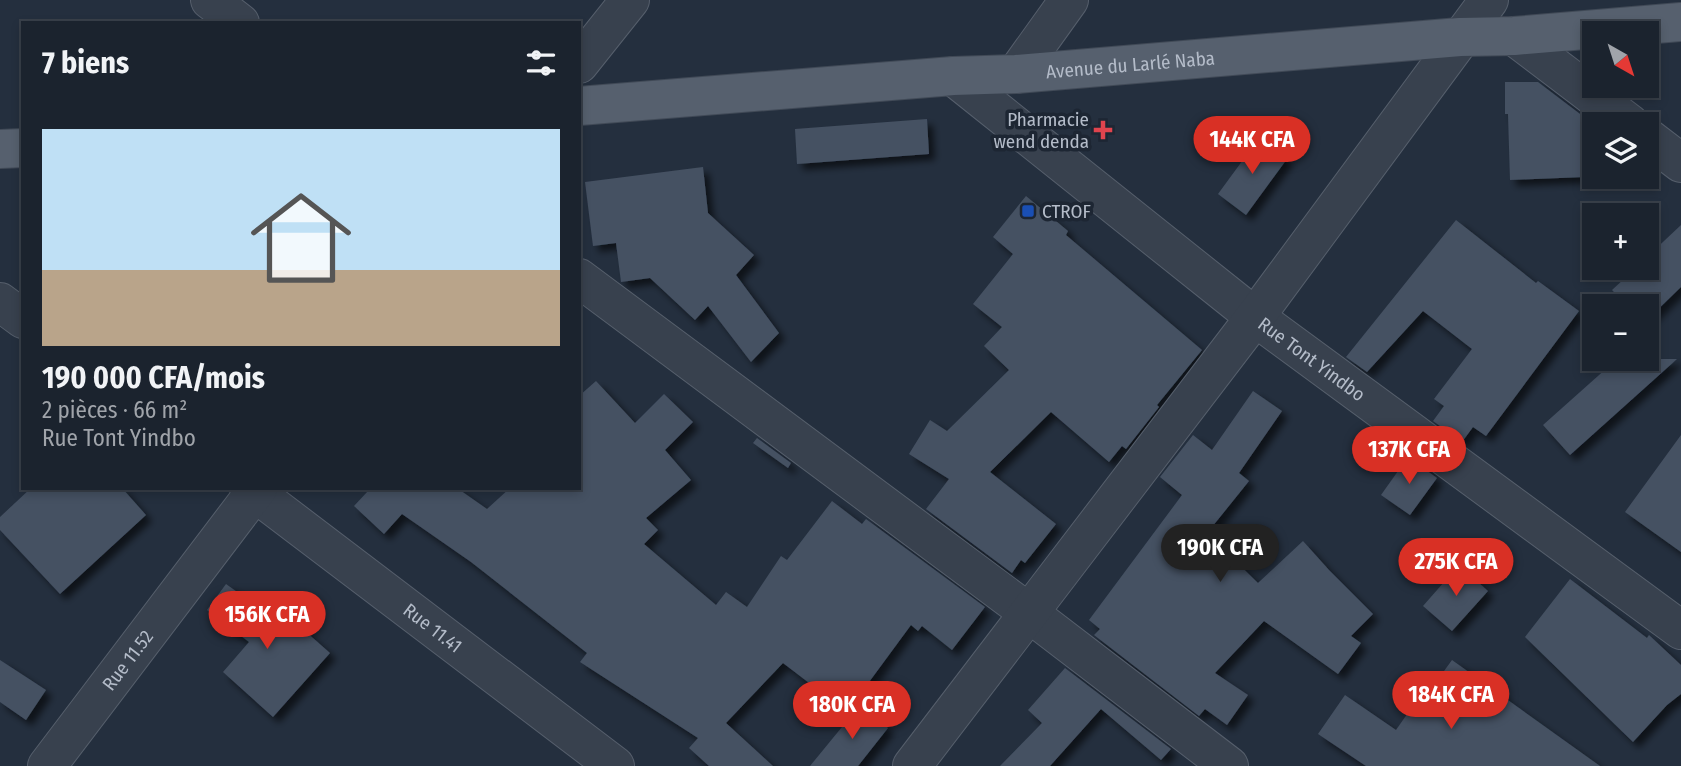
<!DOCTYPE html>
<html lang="fr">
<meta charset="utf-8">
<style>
:root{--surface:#1b232e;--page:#282f3a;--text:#f1f3f6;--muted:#a0a4aa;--line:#39404a;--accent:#d93025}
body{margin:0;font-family:"Fira Sans Condensed",sans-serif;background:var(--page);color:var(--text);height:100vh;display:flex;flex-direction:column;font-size:26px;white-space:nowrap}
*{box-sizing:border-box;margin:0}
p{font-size:23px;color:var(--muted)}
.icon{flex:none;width:38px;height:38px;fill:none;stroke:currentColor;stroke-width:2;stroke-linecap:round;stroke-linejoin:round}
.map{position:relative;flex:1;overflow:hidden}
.details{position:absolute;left:21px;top:21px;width:560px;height:469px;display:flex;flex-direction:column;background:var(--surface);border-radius:0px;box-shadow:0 4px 10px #0003,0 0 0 2px var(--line)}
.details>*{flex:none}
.needle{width:46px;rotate:141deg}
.fabs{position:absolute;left:1582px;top:21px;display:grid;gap:14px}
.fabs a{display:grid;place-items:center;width:77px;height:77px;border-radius:0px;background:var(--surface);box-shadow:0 4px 10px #0003,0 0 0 2px var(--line);font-size:35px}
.price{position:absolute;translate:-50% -60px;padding:0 16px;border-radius:24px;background:var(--accent);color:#fff;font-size:23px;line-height:46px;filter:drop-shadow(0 2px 4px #0008)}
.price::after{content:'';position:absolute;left:50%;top:42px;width:21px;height:16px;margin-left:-10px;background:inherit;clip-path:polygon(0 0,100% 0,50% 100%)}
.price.selected{background:#222;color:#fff}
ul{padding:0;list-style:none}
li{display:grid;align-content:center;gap:14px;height:371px;padding:0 21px}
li+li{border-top:2px solid var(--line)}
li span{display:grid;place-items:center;height:217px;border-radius:0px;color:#555}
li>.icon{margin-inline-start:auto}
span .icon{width:126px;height:126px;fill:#fffc;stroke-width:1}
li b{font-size:30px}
h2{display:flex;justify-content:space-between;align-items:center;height:84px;padding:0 21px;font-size:30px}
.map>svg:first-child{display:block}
.building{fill:#455162;filter:url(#shadow)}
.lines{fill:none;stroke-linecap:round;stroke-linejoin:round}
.minor-casing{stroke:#565f6c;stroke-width:40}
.major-casing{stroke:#414a57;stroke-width:40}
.minor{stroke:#38414e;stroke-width:38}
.major{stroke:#56606e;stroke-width:38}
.health-dot{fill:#e0444e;stroke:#1d2633;stroke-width:2.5}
.transit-dot{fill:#1a4fb4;stroke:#1d2633;stroke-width:2.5}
.labels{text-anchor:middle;stroke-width:7;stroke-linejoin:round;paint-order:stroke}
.street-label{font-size:19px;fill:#b4bcc9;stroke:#1d2633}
.poi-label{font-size:19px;fill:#b4bcc9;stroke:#1d2633;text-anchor:end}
</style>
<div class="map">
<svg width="1681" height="766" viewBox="0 0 1681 766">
<defs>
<filter id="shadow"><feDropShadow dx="6" dy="6" stdDeviation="3.5" flood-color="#0009"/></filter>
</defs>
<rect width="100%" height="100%" fill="#242f3e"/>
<!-- building -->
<path class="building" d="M1505 82H1538L1584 117 1585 177 1510 180 1508 114H1505Z
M927 119 929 154 797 164 795 129Z
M1259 138 1287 159 1246 215 1218 194Z
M703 167 708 213 754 255 736 275 779 333 751 362 708 306 695 320 650 278 621 282 616 243 593 246 585 182Z
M1026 196 1068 231 1066 235 1202 350 1157 405 1159 407 1126 449 1122 446 1109 462 1051 412 990 472 1056 524 1025 563 1021 560 1012 573 926 509 949 479 909 454 930 420 947 431 1009 370 984 346 1002 327 973 304 1013 254 993 237Z
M1456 220 1536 283 1538 281 1579 311 1486 436 1473 427 1462 442 1433 421 1444 406 1434 399 1472 349 1423 311 1367 372 1346 357Z
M1681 225V287L1647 320V306H1627L1612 290 1636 268H1647V257Z
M1617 359H1677L1570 455 1543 425Z
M596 381 635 423 664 394 693 422 665 450 691 480 646 518 658 530 644 544 716 605 726 592 747 607 781 556 787 560 832 501 862 524 866 519 985 607 952 650 922 626 918 631 911 625 847 712 783 663 726 723 773 766H709L689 748 698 738 580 662 587 653 471 562 402 514 384 534 354 506 368 491 365 488H457L487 509 510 488H579V396Z
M1253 391 1282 411 1239 473 1249 481 1212 527 1216 530 1211 537 1258 583 1303 541 1329 570 1373 614 1351 636 1361 643 1338 674 1264 621 1215 673 1248 695 1227 725 1205 709 1199 716 1094 635 1100 629 1089 620 1182 495 1160 477 1193 435 1212 450Z
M1681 435V552L1625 512Z
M757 438 791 463 788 468 753 443Z
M1408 457 1437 478 1410 515 1381 495Z
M31 488H122L146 515 60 594 0 530V517Z
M1459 565 1488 591 1452 631 1423 606Z
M1570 579 1647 638 1649 635 1681 665V694L1667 705 1633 742 1525 637Z
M226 584 272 617 279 608 330 653 273 717 223 672 249 642 207 610Z
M0 660 46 690 26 720 0 702Z
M1452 660 1600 766H1366L1318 734 1345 695 1396 730 1419 697 1423 700Z
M1065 668 1171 749 1161 760 1101 709 1050 766H1000L1042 723 1028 710Z
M860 705 888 728 858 766H810Z"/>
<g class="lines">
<!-- minor casing -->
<g class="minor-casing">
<g id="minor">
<path d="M210 0 240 23"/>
<path d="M1514 36 1630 124"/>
<path d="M579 64 630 0"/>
<path d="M1016 74 1069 0"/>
<path id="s1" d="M953 76 1255 317 1681 630"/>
<path d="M1647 137 1681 163"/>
<path d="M579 278 1029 613 1229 766"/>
<path d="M0 302 23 319"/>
<path id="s2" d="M249 488 615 766"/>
<path id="s3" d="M47 766 258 488"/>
<path d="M912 766 1255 317 1489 0"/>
</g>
</g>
<!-- major casing -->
<g class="major-casing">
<g id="major">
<path id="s4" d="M579 106 953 76 1016 74 1460 37 1514 36 1681 22"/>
<path d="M0 149 23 148"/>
</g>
</g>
<!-- minor -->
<use href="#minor" class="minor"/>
<!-- major -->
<use href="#major" class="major"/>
</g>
<!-- markers -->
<path class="health-dot" d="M1099.5 119.5h7v7h7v7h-7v7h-7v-7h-7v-7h7z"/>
<rect class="transit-dot" x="1021" y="204" width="14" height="14" rx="3.5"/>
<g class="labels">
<!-- street labels -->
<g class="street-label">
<text dy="7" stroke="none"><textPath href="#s4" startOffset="553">Avenue du Larlé Naba</textPath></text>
<text dy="7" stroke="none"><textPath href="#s1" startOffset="457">Rue Tont Yindbo</textPath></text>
<text dy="7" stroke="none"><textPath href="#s2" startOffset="231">Rue 11.41</textPath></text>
<text dy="7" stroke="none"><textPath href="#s3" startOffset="133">Rue 11.52</textPath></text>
</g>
<!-- poi labels -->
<g class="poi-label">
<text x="1089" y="126">Pharmacie<tspan x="1089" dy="22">wend denda</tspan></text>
<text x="1042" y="218" text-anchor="start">CTROF</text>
</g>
</g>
</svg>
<div class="fabs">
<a><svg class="needle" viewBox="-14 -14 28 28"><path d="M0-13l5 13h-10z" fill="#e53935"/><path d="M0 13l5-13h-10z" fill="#a0a4aa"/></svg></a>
<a><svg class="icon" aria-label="layers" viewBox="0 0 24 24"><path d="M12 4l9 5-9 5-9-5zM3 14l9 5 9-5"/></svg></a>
<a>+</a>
<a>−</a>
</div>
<b class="price" style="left:1252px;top:176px">144K CFA</b>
<b class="price" style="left:1409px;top:486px">137K CFA</b>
<b class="price selected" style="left:1220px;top:584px">190K CFA</b>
<b class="price" style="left:1456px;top:598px">275K CFA</b>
<b class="price" style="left:267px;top:651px">156K CFA</b>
<b class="price" style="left:1451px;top:731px">184K CFA</b>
<b class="price" style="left:852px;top:741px">180K CFA</b>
<section class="details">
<h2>7 biens<svg class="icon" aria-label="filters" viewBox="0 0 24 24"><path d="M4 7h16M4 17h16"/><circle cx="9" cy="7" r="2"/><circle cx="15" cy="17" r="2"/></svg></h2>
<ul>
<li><span style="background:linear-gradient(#bfe0f5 65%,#b9a48a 0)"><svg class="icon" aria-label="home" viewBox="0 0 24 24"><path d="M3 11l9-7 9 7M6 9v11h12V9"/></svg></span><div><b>190 000 CFA/mois</b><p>2 pièces · 66 m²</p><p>Rue Tont Yindbo</p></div></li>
</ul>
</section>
</div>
